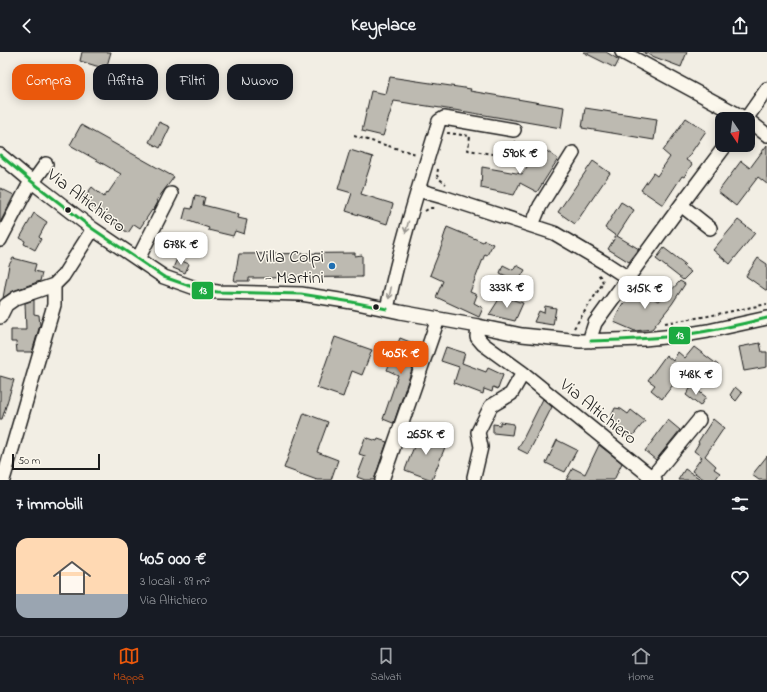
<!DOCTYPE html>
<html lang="it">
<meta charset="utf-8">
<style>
:root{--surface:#171b24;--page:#242831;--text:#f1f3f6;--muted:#9ea1a6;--line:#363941;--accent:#ea580c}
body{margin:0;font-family:"Indie Flower",sans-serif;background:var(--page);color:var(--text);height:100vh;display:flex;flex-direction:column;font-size:15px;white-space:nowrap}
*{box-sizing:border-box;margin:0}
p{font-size:13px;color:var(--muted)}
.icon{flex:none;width:22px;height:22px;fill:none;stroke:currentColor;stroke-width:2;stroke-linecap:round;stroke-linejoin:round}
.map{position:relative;height:428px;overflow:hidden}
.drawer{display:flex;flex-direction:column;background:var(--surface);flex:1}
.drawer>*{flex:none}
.top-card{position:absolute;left:12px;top:12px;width:400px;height:36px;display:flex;gap:8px}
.needle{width:26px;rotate:167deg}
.fabs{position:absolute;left:715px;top:60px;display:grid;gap:8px}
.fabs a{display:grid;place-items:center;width:40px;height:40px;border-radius:8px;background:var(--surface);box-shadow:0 2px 10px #0003;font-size:20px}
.scale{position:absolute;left:12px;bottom:10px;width:88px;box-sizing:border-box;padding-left:4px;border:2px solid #1c1c1c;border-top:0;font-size:11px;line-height:14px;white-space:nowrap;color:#1c1c1c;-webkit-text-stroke:3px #fbf7ec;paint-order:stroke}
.price{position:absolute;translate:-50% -34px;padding:0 9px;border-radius:8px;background:#fff;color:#222;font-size:13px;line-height:26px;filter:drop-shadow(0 1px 2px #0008)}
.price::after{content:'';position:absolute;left:50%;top:24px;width:12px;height:9px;margin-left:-6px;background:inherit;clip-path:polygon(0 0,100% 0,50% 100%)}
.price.selected{background:var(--accent);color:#fff}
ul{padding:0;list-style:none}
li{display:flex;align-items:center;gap:12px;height:100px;padding:0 16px}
li span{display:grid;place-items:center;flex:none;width:112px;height:80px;border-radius:12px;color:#555}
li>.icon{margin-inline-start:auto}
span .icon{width:48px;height:48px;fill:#fffc;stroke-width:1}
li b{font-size:17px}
h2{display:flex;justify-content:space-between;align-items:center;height:48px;padding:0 16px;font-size:17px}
.tag{padding:0 14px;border-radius:12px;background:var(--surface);box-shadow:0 2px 10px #0003;font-size:14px;line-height:36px}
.tag.selected{background:var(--accent);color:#fff}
header{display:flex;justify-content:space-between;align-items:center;height:52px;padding:0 16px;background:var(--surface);font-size:18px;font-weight:700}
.tab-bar{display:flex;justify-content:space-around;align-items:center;height:56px;border-top:1px solid var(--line);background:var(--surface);font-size:11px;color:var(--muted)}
.tab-bar a{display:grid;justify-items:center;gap:2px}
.tab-bar .selected{color:var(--accent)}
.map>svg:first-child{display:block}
.building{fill:#bdbab1;stroke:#1c1c1c}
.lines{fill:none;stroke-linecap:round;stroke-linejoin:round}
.minor-casing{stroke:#1c1c1c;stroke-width:16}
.path{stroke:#1c1c1c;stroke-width:2;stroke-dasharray:3 3;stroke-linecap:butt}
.minor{stroke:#fbf7ec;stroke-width:13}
.bus-1-casing{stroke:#fbf7ec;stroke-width:6}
.bus-1{stroke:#1baa40;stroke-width:3}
.oneway{stroke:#97948e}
.bus-dot{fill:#1c1c1c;stroke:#fbf7ec;stroke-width:1.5}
.poi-dot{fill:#1f6fb2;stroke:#fbf7ec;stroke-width:1.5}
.labels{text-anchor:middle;stroke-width:3;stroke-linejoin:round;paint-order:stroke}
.street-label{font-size:18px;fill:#1c1c1c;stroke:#fbf7ec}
.poi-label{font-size:18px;fill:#1c1c1c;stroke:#fbf7ec;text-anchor:end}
.line-badge{stroke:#fbf7ec;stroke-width:1.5}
.badge-label{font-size:11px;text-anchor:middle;font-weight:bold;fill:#fff}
</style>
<header><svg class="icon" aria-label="back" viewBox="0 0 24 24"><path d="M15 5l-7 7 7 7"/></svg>Keyplace<svg class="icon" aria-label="share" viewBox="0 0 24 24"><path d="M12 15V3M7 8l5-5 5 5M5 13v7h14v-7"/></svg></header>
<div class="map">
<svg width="767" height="428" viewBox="0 0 767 428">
<rect width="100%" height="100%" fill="#f2eee4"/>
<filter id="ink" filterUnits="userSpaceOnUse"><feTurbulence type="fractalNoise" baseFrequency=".025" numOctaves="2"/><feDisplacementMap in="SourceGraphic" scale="8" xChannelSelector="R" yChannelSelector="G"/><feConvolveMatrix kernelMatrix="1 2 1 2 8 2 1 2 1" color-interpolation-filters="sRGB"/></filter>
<g filter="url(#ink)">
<!-- building -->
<path class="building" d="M82 0H111L106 17 80 9Z
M583 0H606L619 8 615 16Z
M644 0H687L681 15 644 1Z
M390 25 471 37 470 39 564 55 561 76 467 60 394 49 383 84 362 79 371 39 386 42Z
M585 56 657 67 654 88 582 76Z
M686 66 706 79 686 108 692 112 684 125 682 124 663 153 641 138 653 121 657 124 670 105 663 99Z
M159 70 170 75 160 96 149 90Z
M81 73 174 125 156 149 158 150 153 159 152 158 140 176 134 172 128 181 82 148 92 135 104 145 107 140 108 141 121 122 70 93Z
M767 93V132L758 125 736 154 718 140 741 109 750 116Z
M541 95 558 107 537 140 520 131 514 143 481 136 482 115 522 122Z
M350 98 373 105 361 142 393 152 387 172 346 159 352 141 338 137Z
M593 109 610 121 575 172 558 160Z
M0 136 14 143 0 171Z
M195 143 205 145 203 153 239 162 238 166 247 168 244 182 235 179 233 184 208 178 209 176 183 167 186 156 192 157Z
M621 150 634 158 617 184 639 197 629 210 608 197 616 184 605 176Z
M34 161 47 170 39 185 41 187 35 198 24 192 25 189 20 186Z
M738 168 755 181 730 212 713 198Z
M447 175 483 190 484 188 493 192 487 203 485 202 470 240 477 243 474 251 483 256 479 265 436 245 443 229 430 223 444 188 443 187Z
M664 196 685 212 683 214 691 220 683 228 656 207Z
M355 201V204L362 203V225L249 226V229H234L239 202Z
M13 206 36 212 34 219 42 221 40 229 13 239 3 246 9 213Z
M758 206 767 212V239L746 224Z
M177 207 189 212 185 221 173 216Z
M503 213 513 218 516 213 525 218 518 230 500 221Z
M680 229 685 232 672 252 652 277 635 279 614 270 620 256 623 251 624 252 633 239 642 245 644 243 650 247 651 245 658 249 665 243 666 244Z
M501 244 523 251 515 269 489 263Z
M34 248V262L39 263 40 273 32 300H17L16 290H11V278H26L25 251Z
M545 254 556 256 553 273 534 270 539 259 544 261Z
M335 285 372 298 362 323 352 319 343 345 317 336Z
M400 286 420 294 394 370 393 371 383 367 398 323 387 318Z
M760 291 762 300H767V315L744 319 739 295Z
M446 295 465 301 462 311 486 320 488 316 503 323 498 337 493 335 492 340 484 337 483 342 454 331 459 315 441 309Z
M694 295 718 313 710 325 695 313 690 320 686 316 662 347 651 338 655 333 648 328 666 303 673 309 678 300 685 306Z
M0 324 14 328 2 367H0Z
M692 334 706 345 700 354 686 343Z
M735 335 742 341 736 349 730 343Z
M543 347 552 355 528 402 518 397Z
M615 356 621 357 628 362 631 358 645 369 630 387 609 369Z
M304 361 328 370 317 400 338 408 331 428H317L284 416Z
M713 367 724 376 705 404 716 414 714 417 720 421 715 428H705L692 419 702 405 694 399 699 391 698 390Z
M668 368 680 378 656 408 645 399Z
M500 370 514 372 512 383 493 381V372L500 373Z
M420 379 447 390 432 428 405 418Z
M365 386 368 387V386L377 389 378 387 387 390 374 428H365L357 425 365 404 359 402Z
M557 388 577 398 565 420 546 411Z
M599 393 622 411 614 428H566L573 416 585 422Z
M767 404V428H759L752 423Z
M685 417 702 428H678Z"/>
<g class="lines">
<!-- minor casing -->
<g class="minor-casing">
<path id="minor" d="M622 0 746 67
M746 67 767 37
M748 68 767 83
M0 103 31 129 93 177 164 225 201 238 218 240 301 242 352 250 400 260 478 274 522 283 580 289 644 287 684 283 708 279 767 266
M33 130 46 112
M418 138 443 145 554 181 605 211 628 226
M681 153 710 176
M532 173 540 154 573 101
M0 188 31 129
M138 207 171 142
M387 257C400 194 420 131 439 69L444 66 514 78
M0 265 6 253 16 246 54 233 63 224 93 177
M478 274 477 285 483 292 523 321 655 428
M591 289V283L595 271 681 153 726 93
M474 425 481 395 478 380 491 354 511 342 523 321
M652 425 699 368
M3 428 54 253V233
M382 428 438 267"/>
</g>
<!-- path -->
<path class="path" d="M448 82V81L470 84 468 98 511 105 515 89
M354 84 416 102
M438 117 437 123 438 126 446 132
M425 159 430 156H434
M665 271 708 264 767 252
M574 276 603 231 602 227 598 222"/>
<!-- minor -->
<use href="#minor" class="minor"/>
<!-- bus-1 casing -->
<g class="bus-1-casing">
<path id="bus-1" d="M0 103 31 129 93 177 164 225 201 238 218 240 301 242 352 250 387 257
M591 289C622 288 652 287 683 283 711 279 739 273 767 266"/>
</g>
<!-- bus-1 -->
<use href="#bus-1" class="bus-1"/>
</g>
<!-- one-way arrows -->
<defs><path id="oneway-shaft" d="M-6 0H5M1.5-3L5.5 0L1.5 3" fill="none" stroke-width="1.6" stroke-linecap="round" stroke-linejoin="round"/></defs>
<g class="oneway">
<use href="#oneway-shaft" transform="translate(407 175) rotate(105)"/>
<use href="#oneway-shaft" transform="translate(390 241) rotate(102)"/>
</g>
</g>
<!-- markers -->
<g class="bus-dot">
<circle cx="68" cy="158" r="3.5"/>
<circle cx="376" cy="255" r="3.5"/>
</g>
<circle class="poi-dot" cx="332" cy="214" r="4"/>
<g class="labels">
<!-- street labels -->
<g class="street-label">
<text transform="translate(87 148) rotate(37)" y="6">Via Altichiero</text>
<text transform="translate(599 359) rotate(39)" y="6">Via Altichiero</text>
</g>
<!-- poi labels -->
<g class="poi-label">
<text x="324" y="210">Villa Colpi<tspan x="324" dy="21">- Martini</tspan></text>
</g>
</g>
<g class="line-badge">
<rect x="191" y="229" width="23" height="19" rx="4" fill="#1baa40"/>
<rect x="668" y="274" width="23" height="19" rx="4" fill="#1baa40"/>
</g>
<g class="badge-label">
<text x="203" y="242">13</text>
<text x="680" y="287">13</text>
</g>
</svg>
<div class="fabs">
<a><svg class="needle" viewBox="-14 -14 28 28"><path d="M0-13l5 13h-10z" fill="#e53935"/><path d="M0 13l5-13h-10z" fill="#9ea1a6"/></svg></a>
</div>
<div class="scale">50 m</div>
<b class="price" style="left:520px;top:123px">590K €</b>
<b class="price" style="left:181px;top:214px">678K €</b>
<b class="price" style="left:507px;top:257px">333K €</b>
<b class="price" style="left:645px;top:258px">315K €</b>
<b class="price selected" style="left:401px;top:323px">405K €</b>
<b class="price" style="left:696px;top:344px">748K €</b>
<b class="price" style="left:426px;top:404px">265K €</b>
<div class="top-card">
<a class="tag selected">Compra</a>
<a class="tag">Affitta</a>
<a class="tag">Filtri</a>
<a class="tag">Nuovo</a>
</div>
</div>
<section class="drawer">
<h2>7 immobili<svg class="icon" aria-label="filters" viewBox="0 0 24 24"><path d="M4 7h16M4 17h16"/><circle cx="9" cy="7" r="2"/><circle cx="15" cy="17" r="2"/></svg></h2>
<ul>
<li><span style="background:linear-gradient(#ffd9b3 70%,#9aa5b1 0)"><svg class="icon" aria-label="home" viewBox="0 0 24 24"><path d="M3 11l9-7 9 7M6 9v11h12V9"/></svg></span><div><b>405 000 €</b><p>3 locali · 89 m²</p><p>Via Altichiero</p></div><svg class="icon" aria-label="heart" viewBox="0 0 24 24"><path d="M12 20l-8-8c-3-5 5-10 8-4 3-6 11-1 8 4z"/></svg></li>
</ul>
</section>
<nav class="tab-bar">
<a class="selected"><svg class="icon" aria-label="map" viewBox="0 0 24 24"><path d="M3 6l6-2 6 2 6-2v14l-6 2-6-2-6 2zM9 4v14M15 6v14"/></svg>Mappa</a>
<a><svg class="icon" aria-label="saved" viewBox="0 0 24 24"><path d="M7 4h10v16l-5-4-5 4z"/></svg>Salvati</a>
<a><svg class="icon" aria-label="home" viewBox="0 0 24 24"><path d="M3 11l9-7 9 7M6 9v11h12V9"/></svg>Home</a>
</nav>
